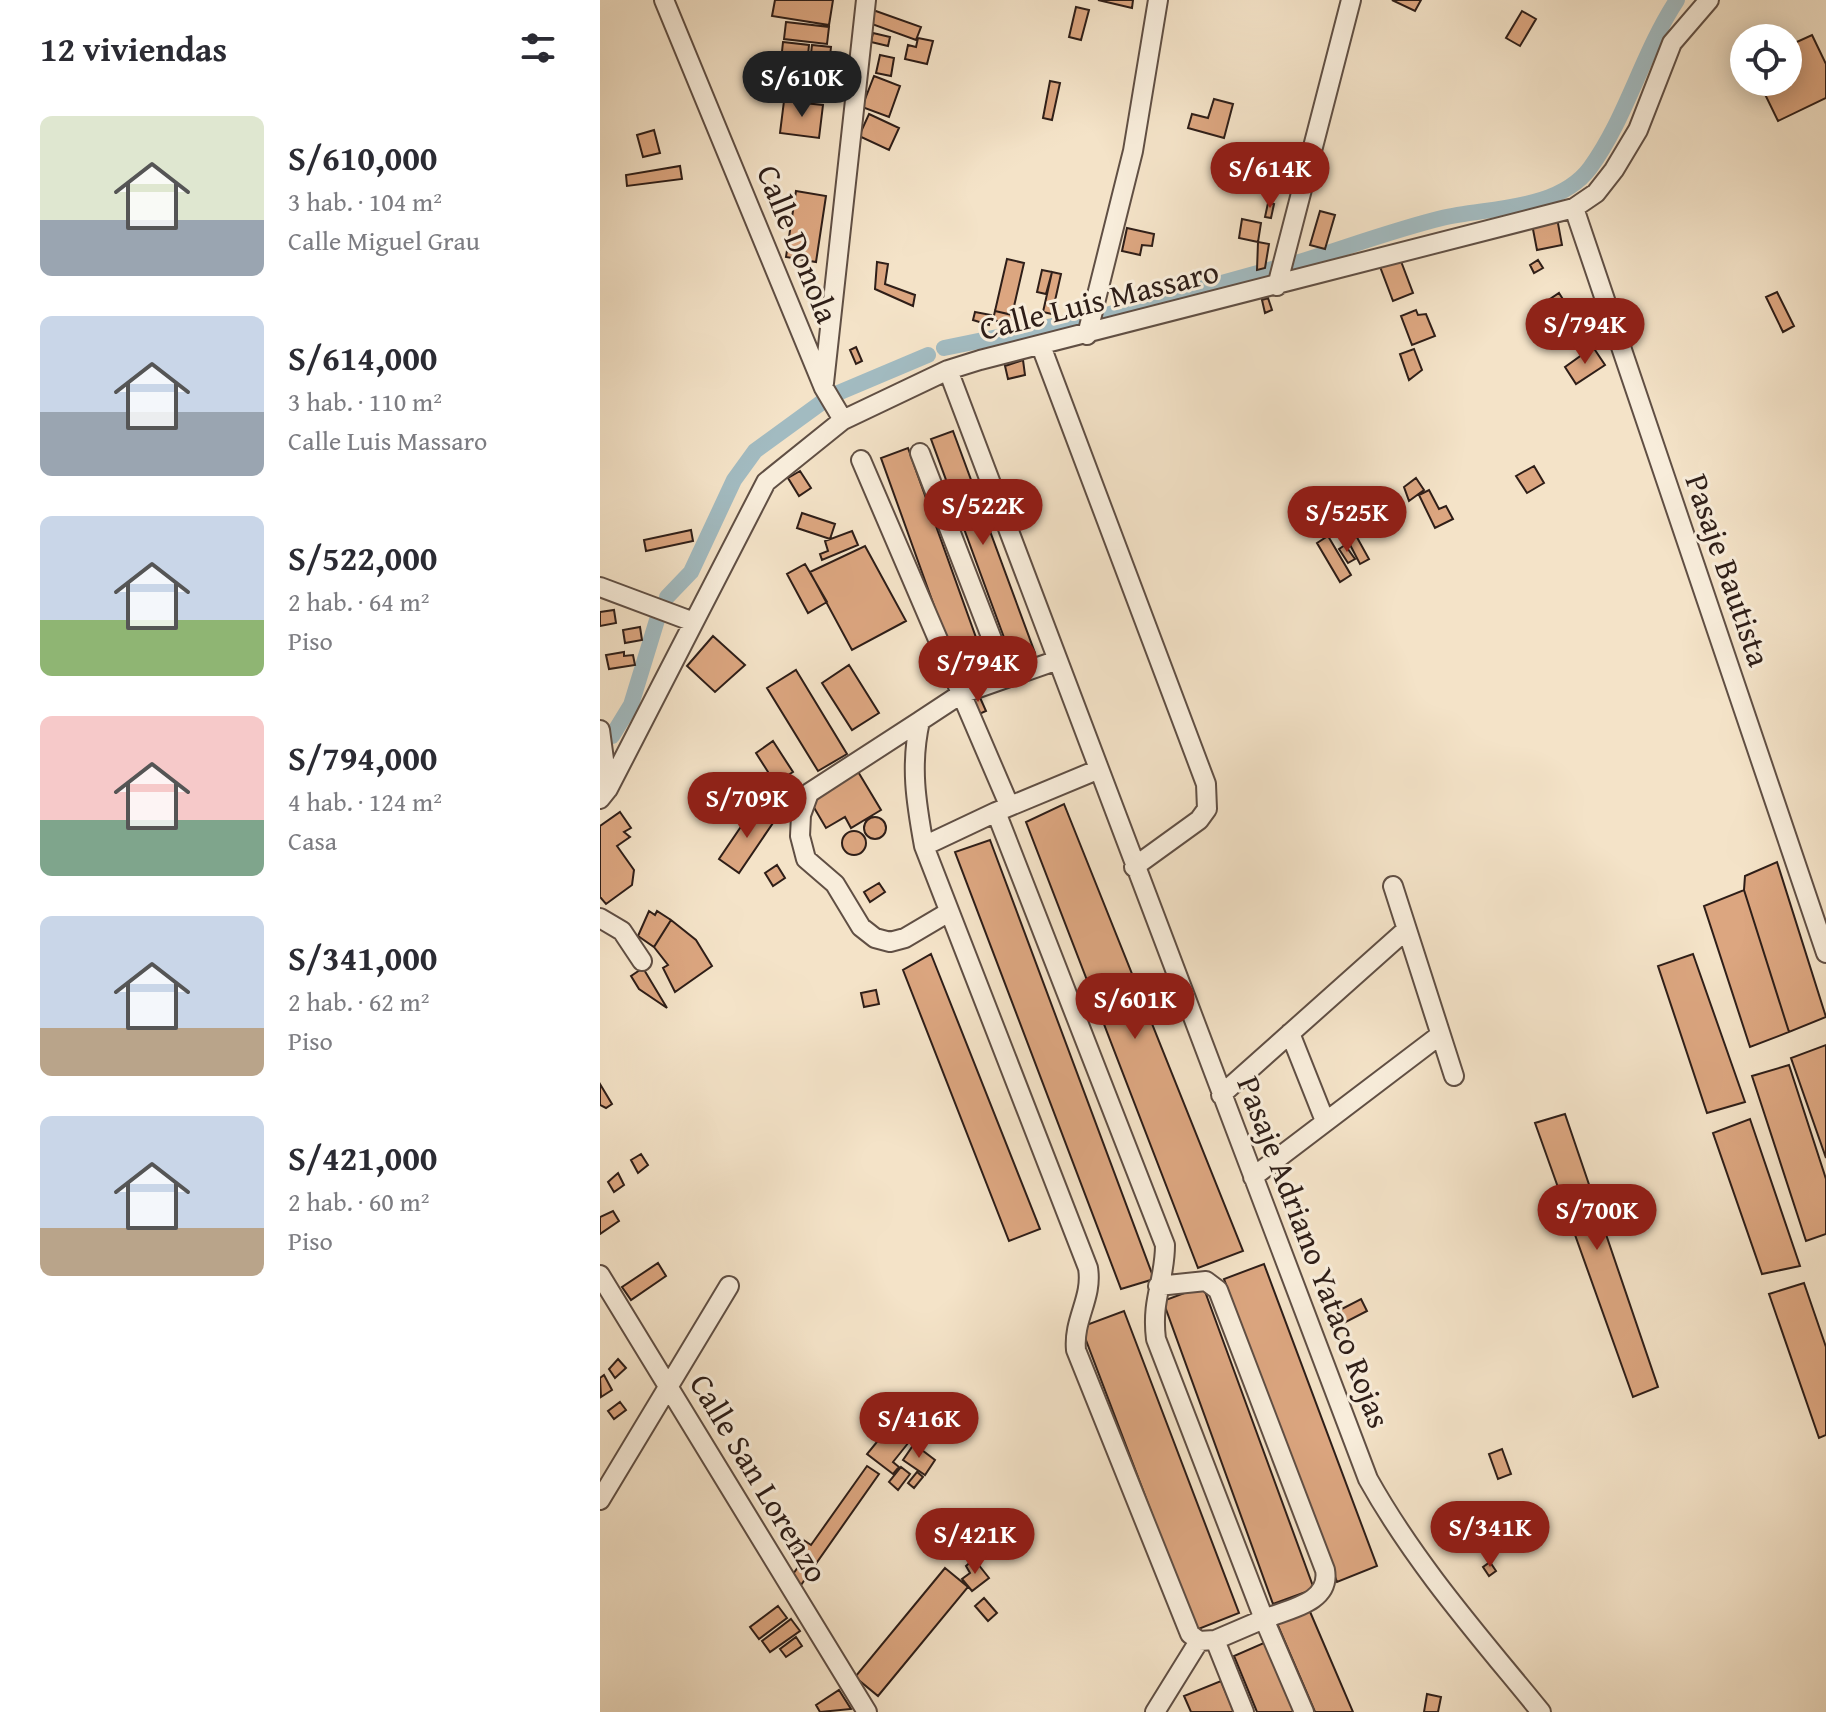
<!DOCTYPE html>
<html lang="es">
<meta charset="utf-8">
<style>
:root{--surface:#fff;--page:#f7f7f7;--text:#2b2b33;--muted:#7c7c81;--accent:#8f2418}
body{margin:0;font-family:"Gentium Book Plus",serif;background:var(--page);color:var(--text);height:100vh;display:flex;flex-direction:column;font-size:30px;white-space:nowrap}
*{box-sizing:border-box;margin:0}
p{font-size:26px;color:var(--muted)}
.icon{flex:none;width:44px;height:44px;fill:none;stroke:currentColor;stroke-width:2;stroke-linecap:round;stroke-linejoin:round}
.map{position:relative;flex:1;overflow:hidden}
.drawer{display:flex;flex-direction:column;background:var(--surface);width:600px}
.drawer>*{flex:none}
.controls{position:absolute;left:1130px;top:24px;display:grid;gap:16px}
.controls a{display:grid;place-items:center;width:72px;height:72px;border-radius:50%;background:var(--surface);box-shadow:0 4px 20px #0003;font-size:40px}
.price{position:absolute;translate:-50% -68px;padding:0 18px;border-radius:28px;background:var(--accent);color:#fff;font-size:26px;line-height:52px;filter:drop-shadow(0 2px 4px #0008)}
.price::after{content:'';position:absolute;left:50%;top:48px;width:24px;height:18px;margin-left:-12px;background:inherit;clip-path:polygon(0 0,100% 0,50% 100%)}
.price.current{background:#222;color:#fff}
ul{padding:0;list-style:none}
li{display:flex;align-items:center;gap:24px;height:200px;padding:0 40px}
li span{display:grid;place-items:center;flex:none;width:224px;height:160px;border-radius:12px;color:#555}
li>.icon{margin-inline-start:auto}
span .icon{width:96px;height:96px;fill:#fffc;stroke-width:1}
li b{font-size:34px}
h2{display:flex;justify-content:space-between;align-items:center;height:96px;padding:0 40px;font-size:34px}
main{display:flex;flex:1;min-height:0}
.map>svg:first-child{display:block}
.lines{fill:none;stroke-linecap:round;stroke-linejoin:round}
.canal{stroke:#a2bbc1;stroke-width:16}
.building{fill:#dca680;stroke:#2e1e18;stroke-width:2}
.minor-casing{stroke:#604f44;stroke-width:22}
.minor{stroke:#f8eddb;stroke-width:18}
.labels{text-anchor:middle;stroke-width:6;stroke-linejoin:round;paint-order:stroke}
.street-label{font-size:32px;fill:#2e1e18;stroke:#f8eddb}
</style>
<main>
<section class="drawer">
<h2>12 viviendas<svg class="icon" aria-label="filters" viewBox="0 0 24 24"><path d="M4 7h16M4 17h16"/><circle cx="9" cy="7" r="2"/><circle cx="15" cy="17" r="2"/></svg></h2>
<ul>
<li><span style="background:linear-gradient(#dfe7d0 65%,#9aa5b1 0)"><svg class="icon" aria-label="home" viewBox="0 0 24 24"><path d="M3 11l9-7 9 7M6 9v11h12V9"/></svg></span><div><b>S/610,000</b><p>3 hab. · 104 m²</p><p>Calle Miguel Grau</p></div></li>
<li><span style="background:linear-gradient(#c9d6e8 60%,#9aa5b1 0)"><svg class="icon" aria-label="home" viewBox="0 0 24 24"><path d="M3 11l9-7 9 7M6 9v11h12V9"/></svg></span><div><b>S/614,000</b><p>3 hab. · 110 m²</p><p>Calle Luis Massaro</p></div></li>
<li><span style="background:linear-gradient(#c9d6e8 65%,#8fb573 0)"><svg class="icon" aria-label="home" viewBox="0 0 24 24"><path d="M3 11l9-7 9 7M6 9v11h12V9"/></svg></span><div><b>S/522,000</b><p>2 hab. · 64 m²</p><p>Piso</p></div></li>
<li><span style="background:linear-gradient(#f6c9c9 65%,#7fa58c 0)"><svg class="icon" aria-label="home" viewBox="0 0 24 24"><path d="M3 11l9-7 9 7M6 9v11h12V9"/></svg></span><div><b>S/794,000</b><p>4 hab. · 124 m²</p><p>Casa</p></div></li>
<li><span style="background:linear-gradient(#c9d6e8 70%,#b9a48a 0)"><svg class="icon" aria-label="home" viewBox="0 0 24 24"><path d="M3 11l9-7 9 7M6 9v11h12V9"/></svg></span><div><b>S/341,000</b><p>2 hab. · 62 m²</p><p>Piso</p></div></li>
<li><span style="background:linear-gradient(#c9d6e8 70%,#b9a48a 0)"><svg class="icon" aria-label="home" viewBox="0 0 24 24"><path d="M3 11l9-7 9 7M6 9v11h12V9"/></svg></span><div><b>S/421,000</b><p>2 hab. · 60 m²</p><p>Piso</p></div></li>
</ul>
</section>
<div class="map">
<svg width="1226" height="1712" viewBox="0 0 1226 1712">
<rect width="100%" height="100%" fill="#f4e3c8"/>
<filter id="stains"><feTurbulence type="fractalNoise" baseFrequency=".0025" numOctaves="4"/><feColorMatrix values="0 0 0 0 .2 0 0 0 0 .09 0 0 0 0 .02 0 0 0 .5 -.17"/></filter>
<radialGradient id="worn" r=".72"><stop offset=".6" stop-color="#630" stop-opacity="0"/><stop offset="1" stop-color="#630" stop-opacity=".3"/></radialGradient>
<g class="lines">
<!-- canal -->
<path class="canal" d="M696 263C745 248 793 230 842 218 889 207 958 211 990 168 1027 117 1042 53 1077 0
M510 314 676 268
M344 348 482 320
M238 393 328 355
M67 597 91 572 134 480 155 451 225 400
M12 736 31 705 57 620"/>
</g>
<!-- building -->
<path class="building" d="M175 0H233L229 25 172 16Z
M498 0H533L532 8Z
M792 0H821L815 11Z
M476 7 489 10 481 40 469 37Z
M273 10 321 27 316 40 269 23Z
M922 11 936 19 920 46 906 38Z
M186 22 229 27 227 44 184 39Z
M273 33 290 37 288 46 271 42Z
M1212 35 1226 64V98L1178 121 1159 82H1188V46Z
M318 38 333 41 327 64 305 59 308 45 316 47Z
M183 42 209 45 207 64 181 61Z
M212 45 231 47 229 65 210 63Z
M280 55 294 58 291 76 276 73Z
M211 70 226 72 225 84 209 83Z
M274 76 300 86 289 117 262 107Z
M187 79 207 82 206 95 185 93Z
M450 81 460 83 452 120 443 118Z
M211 86 228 88 226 98 209 96Z
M614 99 633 104 624 138 588 128 592 114 608 118Z
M184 101 223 105 219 138 180 133Z
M269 114 299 128 289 150 259 136Z
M54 130 60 153 43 157 37 135Z
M80 166 82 179 27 186 26 175Z
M196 191 226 196 216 262 186 257Z
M668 203 674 204 671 218 665 217Z
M720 211 735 215 725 249 710 245Z
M957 218 962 245 937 250 931 219Z
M642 219 661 223 658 242 639 238Z
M527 228 554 234 552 246 542 245 540 255 522 251Z
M658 242 669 244 665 268 657 270Z
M799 256 813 293 793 301 779 264Z
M407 259 424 263 412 315 395 311Z
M938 260 943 268 934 273 930 265Z
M277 262 288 264 285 284 315 295 313 306 275 289Z
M442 270 452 272 446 294 437 292Z
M452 272 461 274 452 314 443 312Z
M567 282 569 291 557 294 555 285Z
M1177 292 1194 326 1183 332 1166 297Z
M959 293 971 312 957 322 944 303Z
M668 298 672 310 665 313 662 300Z
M816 310 818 315 826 314 835 336 812 345 801 316Z
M395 311 413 315 411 324 393 320Z
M375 312 391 315 389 325 373 320Z
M256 347 262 361 256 364 250 350Z
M993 347 1005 365 976 384 965 367Z
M814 349 822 370 809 380 800 354Z
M423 360 425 375 408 379 405 366Z
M353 431 435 653 413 662 331 439Z
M308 448 388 671 361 681 281 458Z
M934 466 944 483 927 493 916 476Z
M200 471 211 488 199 496 188 478Z
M816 478 824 490 809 501 804 487Z
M829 490 839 509 846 506 853 519 835 528 819 495Z
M771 491 785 523 772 533 757 497Z
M202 513 235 524 230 539 197 528Z
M91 530 93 541 46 551 44 540Z
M252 531 258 545 222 560 220 554 228 551 225 541Z
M754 532 769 559 760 564 746 537Z
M728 536 751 575 740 582 717 543Z
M745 545 755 559 748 563 739 549Z
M265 546 306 621 252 650 210 572Z
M205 564 227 602 208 613 187 574Z
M14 610 16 623 0 626V612Z
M40 627 42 640 25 643 23 630Z
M113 636 145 665 115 692 87 666Z
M24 652V656L33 655 35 665 9 669 6 655Z
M249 665 279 713 252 730 222 683Z
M196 670 247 754 218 771 167 688Z
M378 693 386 711 377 715 369 697Z
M173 741 193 772 175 783 156 753Z
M257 770 281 810 251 828 245 817 226 828 209 799Z
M464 804 643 1251 598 1268 426 822Z
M155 806 175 820 139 873 119 859Z
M20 812 31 828 24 832 30 837 17 846 34 870 32 885 6 904 0 897V826Z
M264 828a11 11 0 1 1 22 0a11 11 0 1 1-22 0Z
M242 843a12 12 0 1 1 24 0a12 12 0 1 1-24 0Z
M390 840 554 1279 521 1289 355 852Z
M1177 862 1226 1017 1189 1032 1144 890 1145 876Z
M177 865 185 878 173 886 165 873Z
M279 883 285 892 270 902 264 892Z
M1144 890 1189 1032 1150 1047 1104 906Z
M49 911 55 915 57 911 71 920 54 947 38 936Z
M71 920 96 940 112 966 75 992 63 968 68 965 54 947Z
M331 954 440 1229 409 1241 303 970Z
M1093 954 1145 1102 1107 1113 1058 966Z
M43 968 67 1008 39 989 31 976Z
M276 990 279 1004 264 1007 261 993Z
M1226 1045V1158L1191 1058Z
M1189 1065 1226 1179V1234L1206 1241 1152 1076Z
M0 1084 12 1104 6 1108 0 1105Z
M965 1114 1058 1387 1033 1397 935 1123Z
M1150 1119 1200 1266 1162 1274 1113 1133Z
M41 1154 48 1165 38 1173 31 1160Z
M18 1173 24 1185 14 1192 8 1182Z
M13 1211 19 1221 0 1234V1217Z
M58 1263 66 1276 31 1300 22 1287Z
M664 1264 777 1566 737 1582 624 1279Z
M1204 1283 1226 1347V1435L1219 1438 1169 1294Z
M603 1286 714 1589 673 1604 563 1301Z
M761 1299 767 1311 740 1325 734 1313Z
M524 1311 639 1613 596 1630 481 1327Z
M18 1359 26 1368 15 1378 9 1369Z
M4 1375 12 1390 1 1397 0 1378Z
M20 1402 26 1410 14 1419 8 1411Z
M294 1421 313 1437 293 1462 299 1467 293 1474 267 1454Z
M314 1444 335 1460 325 1475 303 1460Z
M902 1449 911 1474 898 1479 889 1454Z
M267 1466 279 1474 201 1585 191 1577 205 1557 195 1549 202 1539 211 1545Z
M301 1467 310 1474 298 1490 289 1482Z
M317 1472 323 1477 314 1488 308 1483Z
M374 1559 389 1578 372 1591 362 1579 370 1573 366 1566Z
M890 1562 896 1571 889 1576 883 1567Z
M345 1568 368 1587 278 1696 255 1677Z
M384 1598 397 1613 388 1621 375 1606Z
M178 1606 187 1618 159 1639 150 1627Z
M708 1607 753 1712H715L676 1621Z
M191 1619 200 1631 170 1652 162 1641Z
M196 1637 202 1646 186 1657 180 1649Z
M666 1642 695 1712H657L634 1656Z
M621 1681 634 1712H591L584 1696Z
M239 1690 251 1709 220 1712 216 1705Z
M827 1694 841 1697 838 1712H824Z"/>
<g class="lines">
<!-- minor casing -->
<g class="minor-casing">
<path id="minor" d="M64 0 224 388 243 420
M974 208 1226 953
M677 286 751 0
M487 335 533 151 558 0
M441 346 606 784 607 809 599 820 534 867
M348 370 768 1479C816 1565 880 1637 941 1712
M224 383 266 0
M320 453 407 678
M261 460 409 805
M0 587 91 621
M455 661 361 694 320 721C310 765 316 802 324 846L488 1268C493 1298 473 1319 476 1350L590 1634 599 1641 615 1640 664 1619 556 1339C551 1299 565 1281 565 1245L396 812 497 770
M320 721 209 793 201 815 200 836 206 859 235 884 261 927 275 938 290 942 305 938 349 912
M0 730 8 789
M0 799 8 789 166 482 243 420 348 370 380 360 974 208 996 193 1014 170 1038 130 1072 43 1109 0
M324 846 396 812
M793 886 854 1076
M0 918 22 931 42 961
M690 1033 725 1121
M621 1095 806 930
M653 1177 840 1035
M0 1275 267 1712
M558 1286 606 1281 618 1290 725 1570C731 1603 688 1609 664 1619L704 1712
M0 1500 129 1286
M615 1640 644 1712
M555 1712 599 1641"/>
</g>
<!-- minor -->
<use href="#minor" class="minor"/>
</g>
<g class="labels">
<!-- street labels -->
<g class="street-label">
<text transform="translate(198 244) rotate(68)" y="11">Calle Donola</text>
<text transform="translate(499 300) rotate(-14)" y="11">Calle Luis Massaro</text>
<text transform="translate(1128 570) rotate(71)" y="11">Pasaje Bautista</text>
<text transform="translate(714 1252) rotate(69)" y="11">Pasaje Adriano Yataco Rojas</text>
<text transform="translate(159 1478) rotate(59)" y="11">Calle San Lorenzo</text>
</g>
</g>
<rect width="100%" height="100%" filter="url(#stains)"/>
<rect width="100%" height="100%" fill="url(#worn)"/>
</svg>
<div class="controls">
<a><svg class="icon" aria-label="locate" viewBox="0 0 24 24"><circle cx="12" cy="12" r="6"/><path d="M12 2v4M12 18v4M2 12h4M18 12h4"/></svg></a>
</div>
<b class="price current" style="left:202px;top:119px">S/610K</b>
<b class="price" style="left:670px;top:210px">S/614K</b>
<b class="price" style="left:985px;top:366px">S/794K</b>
<b class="price" style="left:383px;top:547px">S/522K</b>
<b class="price" style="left:747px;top:554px">S/525K</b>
<b class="price" style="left:378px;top:704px">S/794K</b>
<b class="price" style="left:147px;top:840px">S/709K</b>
<b class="price" style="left:535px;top:1041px">S/601K</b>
<b class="price" style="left:997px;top:1252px">S/700K</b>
<b class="price" style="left:319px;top:1460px">S/416K</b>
<b class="price" style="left:890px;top:1569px">S/341K</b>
<b class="price" style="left:375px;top:1576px">S/421K</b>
</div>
</main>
